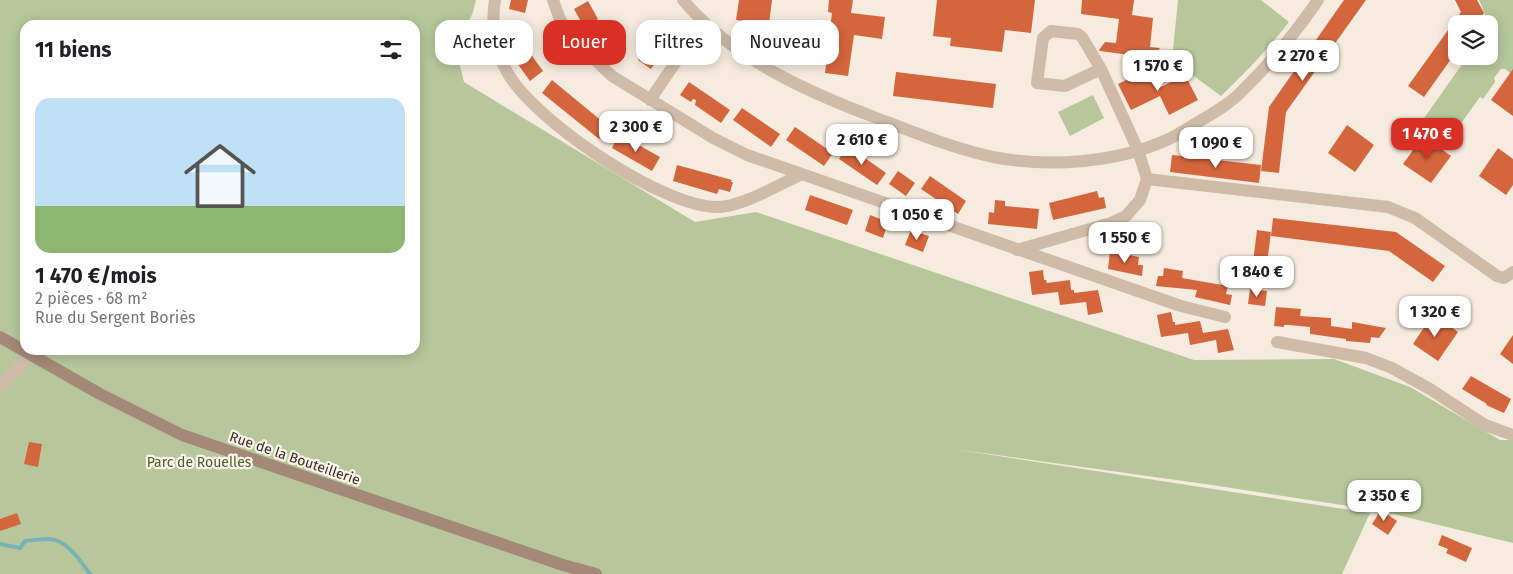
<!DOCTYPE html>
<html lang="fr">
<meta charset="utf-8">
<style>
:root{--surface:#fff;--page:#f2f2f2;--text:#202124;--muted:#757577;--line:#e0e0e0;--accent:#d93025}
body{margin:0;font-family:"Fira Sans",sans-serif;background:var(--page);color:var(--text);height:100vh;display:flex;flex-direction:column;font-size:19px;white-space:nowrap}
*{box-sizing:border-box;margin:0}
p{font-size:16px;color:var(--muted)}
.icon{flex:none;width:28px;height:28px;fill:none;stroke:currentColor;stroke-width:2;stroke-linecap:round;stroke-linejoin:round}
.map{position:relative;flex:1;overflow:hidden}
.sheet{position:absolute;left:20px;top:20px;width:400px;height:335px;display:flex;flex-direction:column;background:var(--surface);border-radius:15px;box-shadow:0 2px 12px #0003}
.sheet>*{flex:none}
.banner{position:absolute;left:435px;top:20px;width:475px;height:45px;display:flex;gap:10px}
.fabs{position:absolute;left:1448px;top:15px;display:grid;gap:10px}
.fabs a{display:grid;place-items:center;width:50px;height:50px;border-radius:10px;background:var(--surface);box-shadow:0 2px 12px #0003;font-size:25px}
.price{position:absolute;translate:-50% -42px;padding:0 11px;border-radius:10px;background:#fff;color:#222;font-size:16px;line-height:32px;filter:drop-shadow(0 1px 2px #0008)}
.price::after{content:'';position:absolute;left:50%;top:30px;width:15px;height:11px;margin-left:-8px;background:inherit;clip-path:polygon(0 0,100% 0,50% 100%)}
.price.on{background:var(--accent);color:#fff}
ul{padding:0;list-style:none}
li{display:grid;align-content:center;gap:10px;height:265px;padding:0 15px}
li+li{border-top:1px solid var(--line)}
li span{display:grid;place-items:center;height:155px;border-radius:15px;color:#555}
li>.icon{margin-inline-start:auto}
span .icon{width:90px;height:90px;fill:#fffc;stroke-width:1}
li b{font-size:21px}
h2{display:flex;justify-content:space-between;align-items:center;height:60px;padding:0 15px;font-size:21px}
.tag{padding:0 18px;border-radius:15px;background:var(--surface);box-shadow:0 2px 12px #0003;font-size:18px;line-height:45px}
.tag.on{background:var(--accent);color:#fff}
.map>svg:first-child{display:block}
.green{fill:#b7c79b;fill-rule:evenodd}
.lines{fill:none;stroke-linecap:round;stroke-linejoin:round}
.stream{stroke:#79b2b6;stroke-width:4}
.building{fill:#d4663d}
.street{stroke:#d0bba8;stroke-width:12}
.secondary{stroke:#a48978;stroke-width:12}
.labels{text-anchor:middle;stroke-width:4.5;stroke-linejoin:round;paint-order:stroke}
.street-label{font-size:14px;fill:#3b2f29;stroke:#fcf5eb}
.park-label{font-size:14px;fill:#495d29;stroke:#fcf5eb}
</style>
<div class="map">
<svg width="1513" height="574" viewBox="0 0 1513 574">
<rect width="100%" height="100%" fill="#f5ebde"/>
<!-- green -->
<path class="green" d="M0 0H476L473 12 456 49 464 82 695 222 756 212 1194 360 1334 359 1410 387 1500 440H1513V543L1381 511 1212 485 953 449 1370 513 1342 574H0ZM25 25H415V350H25Z
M1178 0H1261L1289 22C1268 49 1246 72 1221 96L1172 60Z
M1479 0H1513V75L1505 69H1501L1494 78 1495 82 1483 99 1480 97 1449 140 1422 121 1468 56H1489V24H1479L1485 14Z
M1093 95 1104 118 1070 136 1058 112Z"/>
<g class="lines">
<!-- stream -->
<path class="stream" d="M0 544 20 548 25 541C33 540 41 539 49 539 68 540 80 561 90 574"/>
</g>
<!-- building -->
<path class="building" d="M511 0H528L525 13 509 9Z
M739 0H772L769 24 736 20Z
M829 0H853L851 13 885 17 882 39 854 35 848 76 825 73 832 13 828 12Z
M937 0H1035L1031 33 1005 30 1002 52 950 46 951 38 933 36Z
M1082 0H1134L1132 15 1153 18 1150 47 1160 48 1152 58 1100 51 1099 50 1105 42 1116 43 1119 19 1081 14Z
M1344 0H1366L1286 112 1279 173 1261 171 1269 107Z
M1455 0H1477L1484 13 1476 24H1456V52L1424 97 1408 86 1461 12Z
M588 1 598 19 584 27 574 9Z
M522 22 521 26 529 25 530 34 525 35 527 46 511 48 508 26 510 25V24Z
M663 24 676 33 651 69 638 60Z
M603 25 620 37 611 50 594 38Z
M530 53 543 71 530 81 517 63Z
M1513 69V116L1491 100Z
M1147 70 1157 89 1185 75 1198 100 1169 115 1160 96 1131 110 1118 84Z
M896 72 996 84 993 108 893 96Z
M552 80 609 127 599 139 542 93Z
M689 82 730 110 721 123 695 105 696 100 693 99 691 102 680 95Z
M742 108 780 134 771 147 733 120Z
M1347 125 1374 145 1355 172 1328 153Z
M795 127 833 153 824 166 786 140Z
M619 134 660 157 652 171 612 148Z
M1423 136 1451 156 1431 183 1403 164Z
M848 146 886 173 877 185 839 159Z
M1498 148 1513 159V185L1506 195 1479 176Z
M1172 155 1261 165 1259 183 1170 172Z
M677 165 732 180 731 182H733L730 192 719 189 717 194 673 181Z
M898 171 915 183 906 196 889 184Z
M930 176 966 201 958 214 921 189Z
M1097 191 1099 198 1104 197 1106 208 1053 220 1049 203Z
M810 195 853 210 847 225 805 210Z
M995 200 1005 201V206L1039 209 1037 229 988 224 989 212 994 213Z
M870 215 888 222 883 238 865 231Z
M1273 218 1396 232 1445 266 1433 282 1389 251 1271 236Z
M911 230 929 236 923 252 905 245Z
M1257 230 1271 232 1267 264 1253 262Z
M1110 251 1139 257 1138 265H1143L1142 276 1108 269Z
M1164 268 1183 271 1182 278 1228 286 1226 294 1232 295 1230 305 1195 297 1197 290 1156 286 1158 276H1163Z
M1043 270 1044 280H1046L1047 283 1070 280 1071 290H1074V293L1098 290 1103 312 1088 315 1086 302 1060 305 1058 292 1032 295 1029 272Z
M1250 289 1267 291 1265 306 1248 304Z
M1276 307 1301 309 1300 316 1331 318V326L1352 329V322L1386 328 1379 338 1371 337 1370 343 1346 341V339L1310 334V327L1289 325H1284V327L1274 326Z
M1171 312 1173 322H1175V325L1200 321 1203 333 1228 329 1234 350 1218 353 1216 340 1190 345 1188 333 1161 337 1157 315Z
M1433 314 1458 332 1438 361 1413 344Z
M1513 335V364L1500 354Z
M1471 376 1511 399 1504 413 1486 405 1487 404 1462 389Z
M29 442 42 444 38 467 24 464Z
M1381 510 1397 521 1388 535 1372 524Z
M17 513 21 524 0 531V519Z
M1442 535 1472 548 1466 562 1446 553 1448 549 1438 545Z"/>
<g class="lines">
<!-- street -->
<path class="street" d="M495 0C491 23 495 49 506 70 531 119 664 209 719 207 743 206 778 185 800 175
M553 0 559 17 567 33 612 76 713 138 747 155 1181 306 1225 317
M683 0C732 58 805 91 874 117 913 132 952 148 993 157 1050 168 1118 163 1171 138 1181 133 1191 126 1200 121 1215 112 1231 103 1243 90 1271 63 1296 32 1318 0
M650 100 703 22
M1147 179 1388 207 1415 218 1497 276 1504 278 1513 272
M1017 250 1111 223 1126 216 1140 200 1147 179 1138 150 1101 69 1082 37 1078 34 1051 31 1043 38 1037 83 1065 86 1101 69
M1277 342 1366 358 1392 368 1430 389 1485 425 1513 435
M0 386 31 355"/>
<!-- secondary -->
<path class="secondary" d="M0 337 100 394 182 435 563 565 596 574"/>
</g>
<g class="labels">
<!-- street labels -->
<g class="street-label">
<text transform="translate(295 458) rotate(19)" y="5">Rue de la Bouteillerie</text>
</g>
<!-- park labels -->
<g class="park-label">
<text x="199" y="467">Parc de Rouelles</text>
</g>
</g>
</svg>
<div class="fabs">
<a><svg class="icon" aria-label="layers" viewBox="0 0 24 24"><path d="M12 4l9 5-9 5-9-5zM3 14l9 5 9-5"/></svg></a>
</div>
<b class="price" style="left:1303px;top:82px">2 270 €</b>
<b class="price" style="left:1158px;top:92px">1 570 €</b>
<b class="price" style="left:636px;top:153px">2 300 €</b>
<b class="price on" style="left:1427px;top:160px">1 470 €</b>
<b class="price" style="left:862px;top:166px">2 610 €</b>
<b class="price" style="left:1216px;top:169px">1 090 €</b>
<b class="price" style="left:917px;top:241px">1 050 €</b>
<b class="price" style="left:1125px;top:264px">1 550 €</b>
<b class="price" style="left:1257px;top:298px">1 840 €</b>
<b class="price" style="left:1435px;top:338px">1 320 €</b>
<b class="price" style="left:1384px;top:522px">2 350 €</b>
<div class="banner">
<a class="tag">Acheter</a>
<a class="tag on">Louer</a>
<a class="tag">Filtres</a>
<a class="tag">Nouveau</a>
</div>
<section class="sheet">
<h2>11 biens<svg class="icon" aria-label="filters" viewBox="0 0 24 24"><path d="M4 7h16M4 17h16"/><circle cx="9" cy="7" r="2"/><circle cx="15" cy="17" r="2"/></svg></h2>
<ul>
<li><span style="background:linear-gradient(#bfe0f5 70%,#8fb573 0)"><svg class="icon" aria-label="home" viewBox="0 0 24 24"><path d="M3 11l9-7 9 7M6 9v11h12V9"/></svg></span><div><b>1 470 €/mois</b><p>2 pièces · 68 m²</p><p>Rue du Sergent Boriès</p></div></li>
</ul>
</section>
</div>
